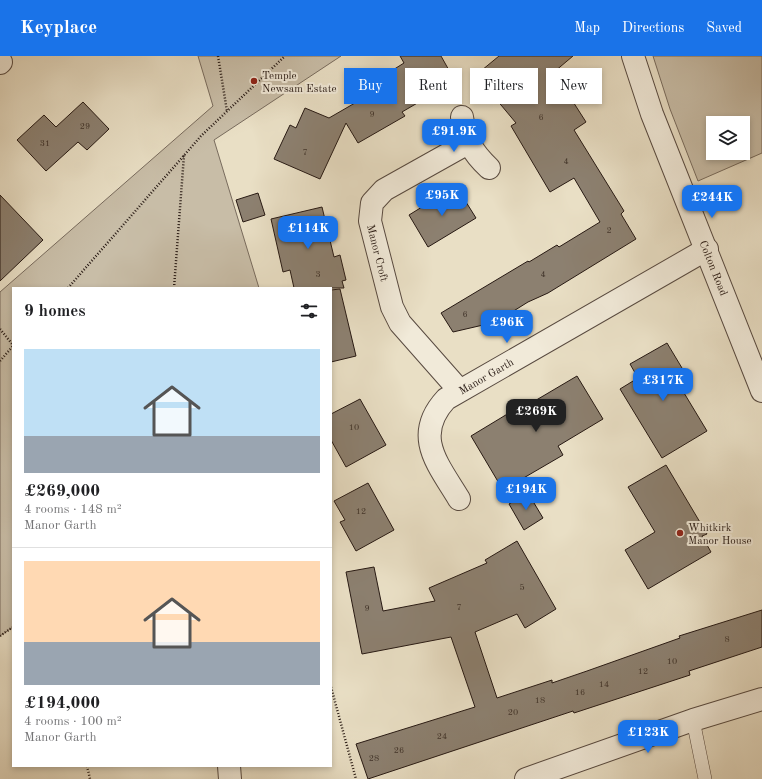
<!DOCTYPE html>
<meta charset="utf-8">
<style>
:root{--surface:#fff;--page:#f2f2f2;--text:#202124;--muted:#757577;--line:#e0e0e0;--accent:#1a73e8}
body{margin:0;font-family:"Old Standard TT",serif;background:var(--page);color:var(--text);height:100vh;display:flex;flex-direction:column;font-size:15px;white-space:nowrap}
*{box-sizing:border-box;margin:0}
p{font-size:13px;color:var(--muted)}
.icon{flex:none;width:22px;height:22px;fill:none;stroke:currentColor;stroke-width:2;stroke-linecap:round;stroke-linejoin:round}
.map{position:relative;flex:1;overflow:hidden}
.sheet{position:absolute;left:12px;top:231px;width:320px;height:480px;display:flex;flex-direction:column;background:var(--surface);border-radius:0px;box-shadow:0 2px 6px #0003}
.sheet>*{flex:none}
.hud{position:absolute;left:344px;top:12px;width:358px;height:36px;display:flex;gap:8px}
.tools{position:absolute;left:706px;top:60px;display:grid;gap:8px}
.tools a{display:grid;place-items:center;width:44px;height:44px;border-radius:0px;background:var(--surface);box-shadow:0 2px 6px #0003;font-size:20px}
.price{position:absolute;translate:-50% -34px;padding:0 9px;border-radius:8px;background:var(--accent);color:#fff;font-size:13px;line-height:26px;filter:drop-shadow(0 1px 2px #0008)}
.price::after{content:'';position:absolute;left:50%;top:24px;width:12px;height:9px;margin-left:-6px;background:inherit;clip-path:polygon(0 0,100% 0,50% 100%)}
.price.active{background:#222;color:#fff}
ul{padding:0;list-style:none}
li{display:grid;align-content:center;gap:8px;height:212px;padding:0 12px}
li+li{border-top:1px solid var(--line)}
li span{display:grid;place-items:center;height:124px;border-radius:0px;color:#555}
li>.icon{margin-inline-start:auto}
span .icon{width:72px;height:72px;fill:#fffc;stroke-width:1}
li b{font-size:17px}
h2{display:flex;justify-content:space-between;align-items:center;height:48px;padding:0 12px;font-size:17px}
.chip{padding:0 14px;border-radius:0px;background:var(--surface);box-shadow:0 2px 6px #0003;font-size:14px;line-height:36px}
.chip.active{background:var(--accent);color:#fff}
header{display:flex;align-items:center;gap:24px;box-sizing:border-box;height:56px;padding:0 20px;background:var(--accent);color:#fff}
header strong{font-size:19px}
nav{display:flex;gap:22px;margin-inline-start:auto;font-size:14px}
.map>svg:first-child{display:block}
.green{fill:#c8bda7;stroke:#786b5d;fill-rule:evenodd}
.building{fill:#8c8070;stroke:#271913}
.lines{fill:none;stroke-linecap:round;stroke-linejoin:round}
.service-casing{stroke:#584a40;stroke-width:14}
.minor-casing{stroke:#584a40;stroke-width:24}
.tertiary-casing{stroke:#584a40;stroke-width:24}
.path{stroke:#271913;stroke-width:2.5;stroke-dasharray:1 2;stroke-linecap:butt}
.service{stroke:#f1ead9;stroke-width:13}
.minor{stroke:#f1ead9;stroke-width:22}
.tertiary{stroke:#f1ead9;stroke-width:22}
.poi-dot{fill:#8f2418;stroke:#f1ead9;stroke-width:1.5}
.labels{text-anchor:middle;stroke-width:4;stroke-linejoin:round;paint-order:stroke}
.number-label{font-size:9px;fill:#40332a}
.poi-label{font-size:11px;fill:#271913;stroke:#f1ead9;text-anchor:start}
.street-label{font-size:11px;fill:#271913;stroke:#f1ead9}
</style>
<header>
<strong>Keyplace</strong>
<nav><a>Map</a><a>Directions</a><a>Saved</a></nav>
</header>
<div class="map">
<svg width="762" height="723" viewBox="0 0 762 723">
<rect width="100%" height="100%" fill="#e9dfc5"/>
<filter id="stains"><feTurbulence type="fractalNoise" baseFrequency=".005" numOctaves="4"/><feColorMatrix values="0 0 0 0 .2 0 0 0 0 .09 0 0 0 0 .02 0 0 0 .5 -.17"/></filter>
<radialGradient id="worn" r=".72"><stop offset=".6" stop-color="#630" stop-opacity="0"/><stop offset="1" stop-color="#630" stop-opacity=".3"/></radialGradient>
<!-- green -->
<path class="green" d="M198 0H341L214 84 259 232H13V571L0 580V236L213 50Z
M653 0H762V97L698 125 670 53ZM713 67H743V97H713Z"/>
<!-- building -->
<path class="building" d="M400 0H441L455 25 402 56 405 60 358 87 346 67 320 123 274 103 290 69 296 72 305 52 329 62 393 25 388 17 404 7Z
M499 0H573L554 16 586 66 574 74 624 155 621 158 636 183 548 237 528 246 496 266 453 276 441 257 528 205 529 206 557 189 559 191 600 166 574 122 550 136 511 70 516 67 476 19Z
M83 46 109 73 87 94 78 86 46 115 17 84 44 59 56 71Z
M456 130 476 162 428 191 409 159Z
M258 137 265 159 243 166 236 144Z
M0 139 43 184 0 225Z
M322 151 334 201 340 199 346 224 342 225 344 232H294L290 214 283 216 271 163Z
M340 233 356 300 331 306V234Z
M667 287 685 317 675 322 707 375 662 402 620 333 638 322 630 308Z
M577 320 603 363 558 390 563 399 503 434 471 380 514 354 516 356Z
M360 343 386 389 346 411 331 384V358Z
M666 409 707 478 702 480 711 496 648 533 625 494 655 476 628 431Z
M368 427 394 474 356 495 340 466 345 464 334 445Z
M528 437 543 462 524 474 509 448Z
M517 485 556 553 525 572 517 558 475 576 497 642 552 624V627L587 615 680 582 679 580 762 554V591L689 615 690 619 574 657 573 655 368 723 356 688 475 651 451 581 362 598 346 516 374 511 383 555 435 545 429 532 487 507 485 504Z"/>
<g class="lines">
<!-- service casing -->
<g class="service-casing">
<path id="service" d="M693 664 705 723"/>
</g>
<!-- minor casing -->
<g class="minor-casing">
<path id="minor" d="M0 7 1 6
M462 61C465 83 472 96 489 112
M460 335 400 267 392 251 370 165 372 147 384 134 468 87
M459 443C438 408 412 380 446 343L707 193
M229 710 230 723
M526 723 693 664 762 643"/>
</g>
<!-- tertiary casing -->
<g class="tertiary-casing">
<path id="tertiary" d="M633 0 652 58 762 335"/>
</g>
<!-- path -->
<path class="path" d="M218 0 227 55
M68 232 201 80 285 0
M174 232 184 99
M0 273 13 289
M0 305 13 290
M0 580 13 571
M331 631 356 723
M87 710 90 723"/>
<!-- service -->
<use href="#service" class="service"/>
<!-- minor -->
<use href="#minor" class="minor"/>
<!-- tertiary -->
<use href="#tertiary" class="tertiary"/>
</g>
<!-- markers -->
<g class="poi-dot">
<circle cx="254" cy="25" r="4"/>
<circle cx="680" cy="477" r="4"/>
</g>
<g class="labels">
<!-- number labels -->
<g class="number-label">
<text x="372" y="61">9</text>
<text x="541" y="64">6</text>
<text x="85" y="73">29</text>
<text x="45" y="90">31</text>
<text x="305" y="99">7</text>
<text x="566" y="108">4</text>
<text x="609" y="177">2</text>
<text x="318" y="221">3</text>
<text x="543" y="221">4</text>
<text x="465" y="261">6</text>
<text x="354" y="374">10</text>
<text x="361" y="458">12</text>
<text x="522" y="534">5</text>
<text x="459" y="554">7</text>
<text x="367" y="555">9</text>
<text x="727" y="586">8</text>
<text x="672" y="608">10</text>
<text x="643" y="618">12</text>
<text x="604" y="631">14</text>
<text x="580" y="639">16</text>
<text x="540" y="647">18</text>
<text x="513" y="659">20</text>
<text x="442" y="683">24</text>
<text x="399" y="697">26</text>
<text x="374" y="705">28</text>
</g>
<!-- poi labels -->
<g class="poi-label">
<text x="262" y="23">Temple<tspan x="262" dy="13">Newsam Estate</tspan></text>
<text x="688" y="475">Whitkirk<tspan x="688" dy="13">Manor House</tspan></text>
</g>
<!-- street labels -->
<g class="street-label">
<text transform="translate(378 197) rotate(76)" y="4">Manor Croft</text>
<text transform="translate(714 212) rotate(68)" y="4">Colton Road</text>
<text transform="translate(486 320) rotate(-30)" y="4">Manor Garth</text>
</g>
</g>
<rect width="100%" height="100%" filter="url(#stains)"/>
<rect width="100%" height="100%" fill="url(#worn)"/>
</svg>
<div class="tools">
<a><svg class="icon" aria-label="layers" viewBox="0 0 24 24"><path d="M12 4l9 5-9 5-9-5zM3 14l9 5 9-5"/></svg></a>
</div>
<b class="price" style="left:454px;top:97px">£91.9K</b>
<b class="price" style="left:442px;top:161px">£95K</b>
<b class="price" style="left:712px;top:163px">£244K</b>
<b class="price" style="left:308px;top:194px">£114K</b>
<b class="price" style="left:507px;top:288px">£96K</b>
<b class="price" style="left:663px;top:346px">£317K</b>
<b class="price active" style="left:536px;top:377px">£269K</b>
<b class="price" style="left:526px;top:455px">£194K</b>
<b class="price" style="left:648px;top:698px">£123K</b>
<div class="hud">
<a class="chip active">Buy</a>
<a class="chip">Rent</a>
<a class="chip">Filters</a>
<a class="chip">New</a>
</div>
<section class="sheet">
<h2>9 homes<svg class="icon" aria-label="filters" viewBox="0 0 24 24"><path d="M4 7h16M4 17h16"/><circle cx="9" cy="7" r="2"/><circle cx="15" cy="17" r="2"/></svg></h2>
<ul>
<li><span style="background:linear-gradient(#bfe0f5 70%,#9aa5b1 0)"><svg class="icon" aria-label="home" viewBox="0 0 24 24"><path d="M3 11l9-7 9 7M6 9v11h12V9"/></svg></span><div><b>£269,000</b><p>4 rooms · 148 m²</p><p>Manor Garth</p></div></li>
<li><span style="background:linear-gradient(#ffd9b3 65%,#9aa5b1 0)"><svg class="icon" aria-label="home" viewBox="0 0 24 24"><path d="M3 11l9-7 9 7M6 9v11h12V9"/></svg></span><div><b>£194,000</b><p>4 rooms · 100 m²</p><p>Manor Garth</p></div></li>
</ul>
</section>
</div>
